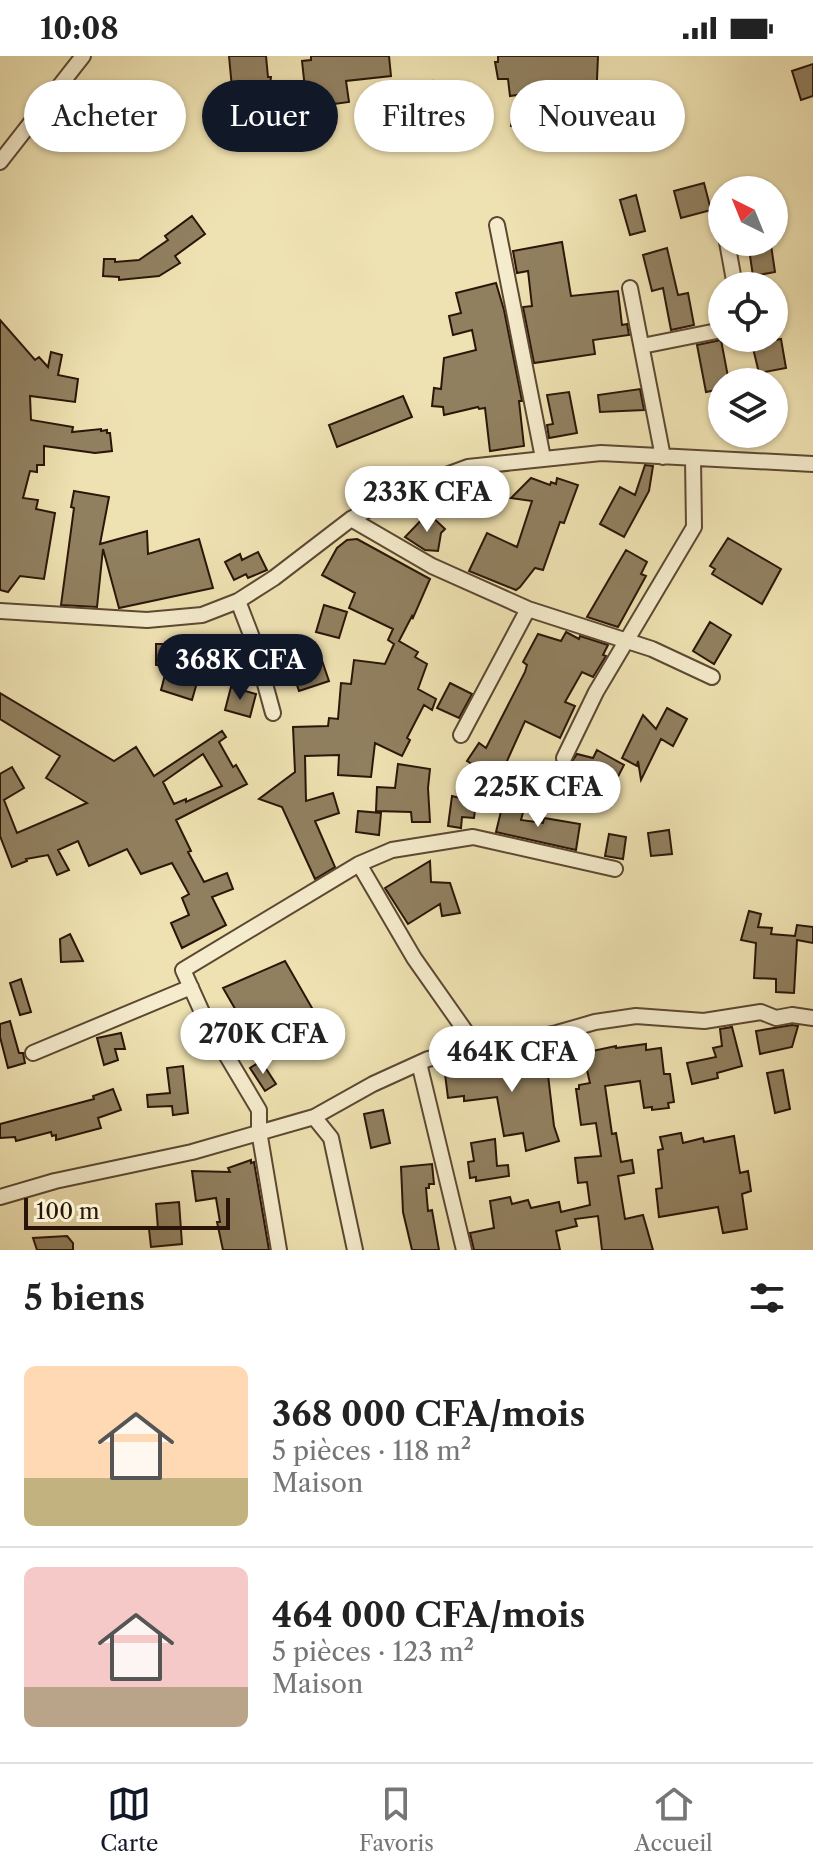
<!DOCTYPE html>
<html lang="fr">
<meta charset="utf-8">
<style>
:root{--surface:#fff;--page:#f2f2f2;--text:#222;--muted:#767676;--line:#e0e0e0;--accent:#111827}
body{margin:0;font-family:"Libre Caslon Text",serif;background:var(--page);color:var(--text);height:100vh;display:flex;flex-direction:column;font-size:30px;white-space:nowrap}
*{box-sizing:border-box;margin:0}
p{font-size:26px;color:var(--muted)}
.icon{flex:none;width:44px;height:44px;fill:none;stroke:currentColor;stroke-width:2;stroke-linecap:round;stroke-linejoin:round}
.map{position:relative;height:1194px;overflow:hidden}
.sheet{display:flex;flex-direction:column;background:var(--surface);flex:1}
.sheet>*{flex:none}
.banner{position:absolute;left:24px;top:24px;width:766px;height:72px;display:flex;gap:16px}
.needle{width:52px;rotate:317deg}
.fabs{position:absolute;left:708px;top:120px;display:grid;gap:16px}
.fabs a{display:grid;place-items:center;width:80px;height:80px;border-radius:50%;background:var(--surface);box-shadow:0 2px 6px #0004;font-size:40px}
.scale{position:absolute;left:24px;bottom:20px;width:206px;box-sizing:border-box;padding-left:8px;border:4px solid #2b1508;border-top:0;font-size:22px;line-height:28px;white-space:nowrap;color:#2b1508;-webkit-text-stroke:6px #f5eccd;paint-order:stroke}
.price{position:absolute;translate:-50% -68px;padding:0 18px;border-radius:28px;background:#fff;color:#222;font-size:26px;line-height:52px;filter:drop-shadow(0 2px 4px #0008)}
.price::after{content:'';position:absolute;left:50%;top:48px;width:24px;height:18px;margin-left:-12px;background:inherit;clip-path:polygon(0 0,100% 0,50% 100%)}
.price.active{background:var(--accent);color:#fff}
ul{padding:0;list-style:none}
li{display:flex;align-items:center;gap:24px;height:200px;padding:0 24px}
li+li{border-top:2px solid var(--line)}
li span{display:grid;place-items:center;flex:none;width:224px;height:160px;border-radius:12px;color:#555}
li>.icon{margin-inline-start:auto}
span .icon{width:96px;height:96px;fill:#fffc;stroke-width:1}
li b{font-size:34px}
h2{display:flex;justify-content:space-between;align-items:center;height:96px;padding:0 24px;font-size:34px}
.tag{padding:0 28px;border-radius:36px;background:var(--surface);box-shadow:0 2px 6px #0004;font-size:28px;line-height:72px}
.tag.active{background:var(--accent);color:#fff}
.status{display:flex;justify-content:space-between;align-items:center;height:56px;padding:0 40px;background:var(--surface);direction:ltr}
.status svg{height:22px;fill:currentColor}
.dock{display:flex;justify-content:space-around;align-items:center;height:112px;border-top:2px solid var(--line);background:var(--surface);font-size:22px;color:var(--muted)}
.dock a{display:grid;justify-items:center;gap:4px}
.dock .active{color:var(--accent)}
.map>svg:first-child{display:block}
.building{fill:#918060;stroke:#2b1508;stroke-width:2;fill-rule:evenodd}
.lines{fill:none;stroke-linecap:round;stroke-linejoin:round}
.street-casing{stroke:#5c4832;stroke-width:18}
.street{stroke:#f5eccd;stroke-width:14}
</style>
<div class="status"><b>10:08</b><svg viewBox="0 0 49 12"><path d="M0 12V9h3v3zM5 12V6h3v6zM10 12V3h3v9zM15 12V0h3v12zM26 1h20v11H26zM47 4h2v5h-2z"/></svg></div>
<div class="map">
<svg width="813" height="1194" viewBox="0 0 813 1194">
<rect width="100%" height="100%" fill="#efe2b2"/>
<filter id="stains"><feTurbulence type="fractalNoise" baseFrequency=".0025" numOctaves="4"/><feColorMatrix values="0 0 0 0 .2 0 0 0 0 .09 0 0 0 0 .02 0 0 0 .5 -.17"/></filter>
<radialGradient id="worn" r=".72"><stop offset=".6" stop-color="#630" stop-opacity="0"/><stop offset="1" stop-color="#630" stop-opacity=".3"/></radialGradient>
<!-- building -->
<path class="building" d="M229 0H266L268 21H271L269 35 232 32Z
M311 0H389L391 20 346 25 349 46 319 50 318 41 306 42 302 5 311 4Z
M498 0H598L596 47H593L590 76 566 75 568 45 547 44V49L534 48 529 74 511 70 517 39 510 40 508 23H498L495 6H498Z
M813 8V40L801 44 792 15Z
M433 25 436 47 400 53 395 41 408 29Z
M704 127 711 154 681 162 674 135Z
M636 139 645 175 630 179 620 144Z
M192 160 205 178 175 200 180 207 159 220 119 224V221L103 220 104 203H115V206L139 204 168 184 165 180Z
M562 186 571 240 618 235 622 269 627 268 629 279 593 284 595 298 534 307 523 251 532 250 528 215 517 217 513 195Z
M771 189 775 216 753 220 749 193Z
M667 192 678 239 688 237 694 269 671 274 663 232 652 235 643 199Z
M496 227 504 254 522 345H519L524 390 490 395 485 352 479 353 478 351 444 359 443 351 432 350 434 332 441 333 444 302 476 294 472 274 453 279 449 260 461 257 456 237Z
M0 264 35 304 39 301 48 311 51 296 62 299 58 319 78 323 75 346 30 340 31 364 73 371 72 376 101 373V375L107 374V377H110L112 395 95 397 44 390V409H37V416L30 415 23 442 38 444 36 453 55 457 44 523 20 520 8 536 0 534Z
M781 283 786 312 759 317 752 288Z
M721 284 729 326H722V333L706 336 697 289Z
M640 333 644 354 600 356 598 339Z
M569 336 577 377 549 382 547 369 553 368 547 339Z
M403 340 412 361 337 391 329 369Z
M645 409 653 410 649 435 624 481 600 468 620 431 635 439Z
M531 422 550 429 551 426 556 428 557 422 578 429 564 467 560 466 543 514 535 512 520 531 516 534 469 515 487 477 517 491 532 445 511 442Z
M74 435 109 441 100 488 147 475 148 498 199 483 213 532 119 552 103 493 97 551 61 549 74 452 71 451Z
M428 457 445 473 441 477 438 495 425 494 405 481Z
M728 482 781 513 762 548 712 518 715 513 710 510Z
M357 483 430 523 413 562 412 560 399 585 418 596 415 601 427 608 418 633 436 643 432 654 424 649 407 682 410 684 402 700 375 687 371 721 338 719 339 699 305 700 306 745 333 737 339 757 315 765 335 811 315 823 282 751 259 743 295 716 293 671 328 670 329 662 338 663 341 627 351 628 354 604 385 608 394 588 388 584 393 573 349 552 355 537 322 519 337 492 347 484Z
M626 494 647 506 641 518 646 520 618 571 587 561Z
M258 496 267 514 248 522 246 518 234 524 225 506 240 498 242 504Z
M324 549 347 556 339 582 316 576Z
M710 566 731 579 714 608 693 595Z
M566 576 579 583 580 580 608 589 603 599 606 600 593 621 582 616 565 646 575 650 560 682 525 665 507 705 496 723 467 705 479 687 486 692 525 616 527 609 523 606 538 578 561 585Z
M241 581 252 616 233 620 221 618 223 606 202 609 192 644 161 634 167 611 156 609V588H189Z
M317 590 329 625 299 635 287 600Z
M450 627 472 638 459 662 437 652Z
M231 631 256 638 250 661 225 654Z
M0 637 114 705 136 691 154 720 222 675 226 681 219 686 233 711 236 709 247 728 176 764 191 795 188 796 204 826 227 817 233 833 212 841 226 869 182 892 171 867 189 859 182 842 189 838 172 807 141 818 127 793 89 810 78 785 58 794 69 814 57 819 48 799 26 803 27 805 12 811 0 780V718L12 711 24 732 4 744 17 777 87 747 46 722 60 700 0 663ZM203 698 222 730 186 746V743L174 748 163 726Z
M667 652 687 663 673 690 661 683 641 724 638 705 637 710 622 702 643 659 656 673Z
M597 694 624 709 605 746 577 731 580 726 565 722 568 711 577 698 593 702Z
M398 708 430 713 428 732 430 766H412L411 756 376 755 377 731 395 732Z
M452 740 476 746 474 762 462 761 461 772 448 770Z
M503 747 524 753 521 764 543 767 544 762 580 768 576 794 496 776Z
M358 755 381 757 379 779 356 776Z
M669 774 672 798 651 800 648 777Z
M609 778 626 781 623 803 605 800Z
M430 805 431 826 450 827 460 857 442 860 440 848 408 868 385 832Z
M749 855 761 858 758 871 772 872 771 878 795 880 797 869 813 871V887L797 884 794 937 776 936V923L754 922 756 887 741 884Z
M70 878 83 905 61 906 60 883Z
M285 905 312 952 252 982 223 932Z
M21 923 31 956 20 959 10 927Z
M10 965 19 997H23L25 1007 8 1012 0 981V968Z
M792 969 798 970 792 991 760 998 756 975Z
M732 971 742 1010 717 1017 718 1022 692 1028 687 1007 716 1001 713 992 722 990 720 973Z
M121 977 125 993H115L118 1004 104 1009 97 982Z
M646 988V994L661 992 664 1018H670L674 1046 668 1047 669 1052 652 1054V1051L644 1052 640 1025 605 1030 612 1078 616 1077 621 1106 632 1104 634 1117 618 1120 625 1163 643 1159 653 1194H602L598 1160 575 1163 577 1170 556 1175 560 1194H474L470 1177 494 1172 490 1145 510 1141 512 1148 528 1144 531 1152 559 1146 561 1156 590 1149 587 1126 578 1127 575 1102 601 1100 596 1067 581 1069 576 1033H579V1029L590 1027 583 997 616 990V992Z
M538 995 540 1003 546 1002 554 1070 559 1085 526 1095 523 1077 504 1080 497 1041 464 1045V1040L448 1042 445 1018 455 1017V1010L491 1006V1002Z
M261 1005 276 1028 265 1035 250 1012Z
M183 1010 188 1057 173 1059 172 1050 148 1051 147 1039 170 1037 167 1012Z
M783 1014 790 1053 775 1057 767 1017Z
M113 1033 121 1054 98 1062 101 1072 56 1084V1079L52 1080 51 1076 16 1085 15 1081 0 1082V1068L94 1043 93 1040Z
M383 1054 390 1087 371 1092 364 1058Z
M681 1077 683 1087 703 1082 704 1086 734 1080 740 1117 748 1115 751 1135 742 1138 747 1173 723 1177 718 1151 659 1161 656 1133 662 1132 658 1094 663 1093 660 1081Z
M495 1083 497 1110 508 1109 509 1120 476 1125V1121L470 1122 468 1106 474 1105 471 1087Z
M251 1104V1107L254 1106 269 1194H223L217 1166H220L216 1142 196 1145 192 1115 230 1116 228 1112Z
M432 1108 434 1128H429V1132H426L428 1155 432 1154 439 1194H412L403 1156 401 1111Z
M179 1146 182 1188 151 1191 149 1173H158L156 1148Z
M67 1180 73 1187V1194H37L33 1182Z"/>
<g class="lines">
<!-- street casing -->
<g class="street-casing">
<path id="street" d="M0 106 83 0
M497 169 543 402
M727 186 735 230
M630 232 663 401
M642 290 722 274
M351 463 432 510 528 553 652 593 712 621
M238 545 253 584 273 657
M0 555 147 564 202 559 238 545 274 522 351 463 398 437 468 411 601 397 813 408
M461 679 528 553
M564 702 596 636 694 471 693 403
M359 808 414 902 478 993
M33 997 191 931
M419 1007 464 1194
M314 1061 331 1082 355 1194
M0 1141 55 1125 192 1096 314 1061 373 1028 428 1003 557 977 595 966 636 960 704 965 761 956 776 962 792 959 813 962
M279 1194 259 1075V1054L206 965 183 914 359 808 392 794 473 781 615 813"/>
</g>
<!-- street -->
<use href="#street" class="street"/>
</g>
<rect width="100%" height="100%" filter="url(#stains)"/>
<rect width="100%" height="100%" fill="url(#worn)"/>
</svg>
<div class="fabs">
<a><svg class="needle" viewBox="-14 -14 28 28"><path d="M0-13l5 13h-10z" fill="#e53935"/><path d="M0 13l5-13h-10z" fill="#767676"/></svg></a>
<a><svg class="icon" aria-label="locate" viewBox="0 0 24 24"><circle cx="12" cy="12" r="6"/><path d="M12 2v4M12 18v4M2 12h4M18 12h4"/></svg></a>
<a><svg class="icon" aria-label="layers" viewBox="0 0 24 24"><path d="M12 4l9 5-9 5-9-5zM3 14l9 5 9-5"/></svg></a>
</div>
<div class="scale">100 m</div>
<b class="price" style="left:427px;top:478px">233K CFA</b>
<b class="price active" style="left:240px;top:646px">368K CFA</b>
<b class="price" style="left:538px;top:773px">225K CFA</b>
<b class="price" style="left:263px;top:1020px">270K CFA</b>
<b class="price" style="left:512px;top:1038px">464K CFA</b>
<div class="banner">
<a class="tag">Acheter</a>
<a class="tag active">Louer</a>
<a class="tag">Filtres</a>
<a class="tag">Nouveau</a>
</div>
</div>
<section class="sheet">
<h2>5 biens<svg class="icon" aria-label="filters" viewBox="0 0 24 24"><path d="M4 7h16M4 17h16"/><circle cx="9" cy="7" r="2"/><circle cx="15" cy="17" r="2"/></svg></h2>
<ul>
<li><span style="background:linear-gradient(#ffd9b3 70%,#c2b280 0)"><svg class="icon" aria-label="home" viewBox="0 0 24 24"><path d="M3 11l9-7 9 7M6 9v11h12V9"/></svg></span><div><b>368 000 CFA/mois</b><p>5 pièces · 118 m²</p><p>Maison</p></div></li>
<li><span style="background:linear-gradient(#f6c9c9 75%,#b9a48a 0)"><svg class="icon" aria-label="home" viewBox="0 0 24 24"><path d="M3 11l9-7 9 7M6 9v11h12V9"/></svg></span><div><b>464 000 CFA/mois</b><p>5 pièces · 123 m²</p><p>Maison</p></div></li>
</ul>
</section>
<nav class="dock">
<a class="active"><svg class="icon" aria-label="map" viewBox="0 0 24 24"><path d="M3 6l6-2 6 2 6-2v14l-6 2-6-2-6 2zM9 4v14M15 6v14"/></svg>Carte</a>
<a><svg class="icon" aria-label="saved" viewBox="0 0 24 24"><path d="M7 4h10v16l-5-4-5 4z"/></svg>Favoris</a>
<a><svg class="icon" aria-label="home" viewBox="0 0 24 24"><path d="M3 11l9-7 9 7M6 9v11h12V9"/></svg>Accueil</a>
</nav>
